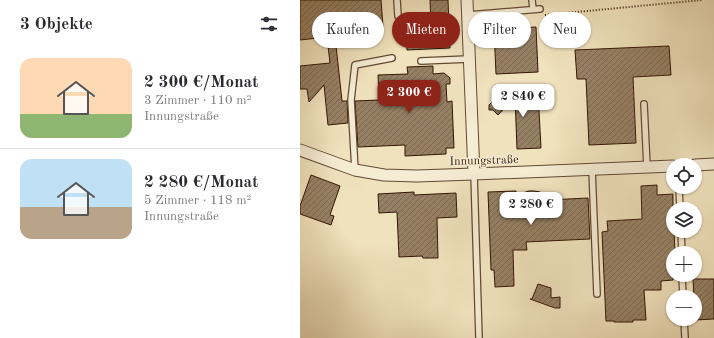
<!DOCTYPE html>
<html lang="de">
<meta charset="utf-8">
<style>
:root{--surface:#fff;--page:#f2f2f3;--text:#2b2b33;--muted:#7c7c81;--line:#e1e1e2;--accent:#8f2418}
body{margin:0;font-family:"Old Standard TT",serif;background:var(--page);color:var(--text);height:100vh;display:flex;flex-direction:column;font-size:15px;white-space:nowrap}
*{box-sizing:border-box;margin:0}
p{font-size:13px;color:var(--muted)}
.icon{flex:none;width:22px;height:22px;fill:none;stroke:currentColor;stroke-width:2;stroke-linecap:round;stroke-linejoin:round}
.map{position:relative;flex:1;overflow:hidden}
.drawer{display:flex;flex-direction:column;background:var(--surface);width:300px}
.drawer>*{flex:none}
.hud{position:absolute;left:12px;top:12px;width:342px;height:36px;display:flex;gap:8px}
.controls{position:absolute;left:366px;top:158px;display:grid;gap:8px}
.controls a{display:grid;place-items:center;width:36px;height:36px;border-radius:50%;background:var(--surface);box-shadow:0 1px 3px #0004;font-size:20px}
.price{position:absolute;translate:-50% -34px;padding:0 9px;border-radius:8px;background:#fff;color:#222;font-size:13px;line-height:26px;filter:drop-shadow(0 1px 2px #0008)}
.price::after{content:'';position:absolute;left:50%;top:24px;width:12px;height:9px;margin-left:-6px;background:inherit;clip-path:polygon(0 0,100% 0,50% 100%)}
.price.on{background:var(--accent);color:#fff}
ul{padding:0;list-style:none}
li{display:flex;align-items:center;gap:12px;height:100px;padding:0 20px}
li+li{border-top:1px solid var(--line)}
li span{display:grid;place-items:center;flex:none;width:112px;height:80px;border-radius:12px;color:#555}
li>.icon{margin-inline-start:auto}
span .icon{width:48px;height:48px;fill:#fffc;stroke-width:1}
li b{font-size:17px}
h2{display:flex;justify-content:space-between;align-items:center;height:48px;padding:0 20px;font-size:17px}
.tag{padding:0 14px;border-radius:18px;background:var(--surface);box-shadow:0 1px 3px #0004;font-size:14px;line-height:36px}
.tag.on{background:var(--accent);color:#fff}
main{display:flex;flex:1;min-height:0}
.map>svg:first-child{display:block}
.building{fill:url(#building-hatch);stroke:#341503}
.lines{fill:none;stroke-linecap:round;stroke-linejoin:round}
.service-casing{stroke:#634832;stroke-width:8}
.minor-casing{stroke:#634832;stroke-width:13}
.path{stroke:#341503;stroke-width:2;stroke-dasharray:1 2;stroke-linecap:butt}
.service{stroke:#f5ecd4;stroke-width:5.5}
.minor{stroke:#f5ecd4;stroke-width:11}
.labels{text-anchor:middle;stroke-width:3;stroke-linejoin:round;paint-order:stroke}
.street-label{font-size:12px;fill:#341503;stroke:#f5ecd4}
</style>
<main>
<section class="drawer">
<h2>3 Objekte<svg class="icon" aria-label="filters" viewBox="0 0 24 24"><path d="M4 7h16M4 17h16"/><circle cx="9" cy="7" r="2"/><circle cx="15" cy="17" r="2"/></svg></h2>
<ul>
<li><span style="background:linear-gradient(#ffd9b3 70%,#8fb573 0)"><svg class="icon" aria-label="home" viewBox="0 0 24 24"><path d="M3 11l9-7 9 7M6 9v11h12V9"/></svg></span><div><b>2 300 €/Monat</b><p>3 Zimmer · 110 m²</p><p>Innungstraße</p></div></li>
<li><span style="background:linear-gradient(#bfe0f5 60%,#b9a48a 0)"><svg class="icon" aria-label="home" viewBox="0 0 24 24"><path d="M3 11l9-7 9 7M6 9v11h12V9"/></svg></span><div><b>2 280 €/Monat</b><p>5 Zimmer · 118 m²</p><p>Innungstraße</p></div></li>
</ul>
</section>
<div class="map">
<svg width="414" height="338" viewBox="0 0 414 338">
<defs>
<pattern id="building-hatch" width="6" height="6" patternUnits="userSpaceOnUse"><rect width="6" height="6" fill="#968064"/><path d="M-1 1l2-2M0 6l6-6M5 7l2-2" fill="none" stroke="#7b6850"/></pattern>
</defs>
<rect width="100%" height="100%" fill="#f0e2bd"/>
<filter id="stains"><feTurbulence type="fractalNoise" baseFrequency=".005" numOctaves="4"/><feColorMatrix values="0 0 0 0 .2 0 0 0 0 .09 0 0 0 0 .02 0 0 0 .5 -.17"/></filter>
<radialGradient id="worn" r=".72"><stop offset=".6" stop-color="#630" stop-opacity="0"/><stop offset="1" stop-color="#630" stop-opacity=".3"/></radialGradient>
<!-- building -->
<path class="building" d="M0 0H81L83 26 49 30 50 35 35 36 42 101H47L48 123 28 125 24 85 9 102 7 89H0V66L30 63 27 37 0 40Z
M130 0H148L150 48 107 50 106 27 131 26Z
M236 27 238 72 196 74 194 29Z
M369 46 371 75 333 77 336 143 289 145 286 79H277L275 50Z
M133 66V74L144 73 150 78V84H146L147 102 152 101 154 148H146V154L105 156V145L58 147 55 101 79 100 78 75 108 74 107 67Z
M238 93 241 148 217 149 215 97 198 115 193 110H189V105L192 102H194L199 97 215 96V94Z
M11 175 40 186 30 215 34 216 31 225 0 214V206Z
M357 185V195L373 194V231H374L375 253H373V280L361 281V290H344L346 320H333V322H314V321H306L302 232 308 231 307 221 342 219 341 186Z
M216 191V195L229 191H234L240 192 245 195 248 194V200L288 198 290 239 226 242 227 250H213L214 286 195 287 194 270H191L188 192Z
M114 192V195L156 193 157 217 137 218 138 258H123L122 256 99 257 97 212 79 213 78 194Z
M393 279H414V319L395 320V297H394Z
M238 284 251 288V298L260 297V308H255L230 299H232Z"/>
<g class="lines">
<!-- service casing -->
<g class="service-casing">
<path id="service" d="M97 0 98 16
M232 0 233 9
M168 15 240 9
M121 61 169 59
M344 104 347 167
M292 169 297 294
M55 170 51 100 55 65 92 58
M174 174 179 338
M379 187 380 209
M381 231 382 253
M382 275 383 297
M384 319 385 338"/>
</g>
<!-- minor casing -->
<g class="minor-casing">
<path id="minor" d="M167 0 174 174
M0 150 55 170 84 175 117 176 174 174 373 166
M395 165 414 164"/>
</g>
<!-- path -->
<path class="path" d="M245 15 402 0"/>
<!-- service -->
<use href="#service" class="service"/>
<!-- minor -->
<use href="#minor" class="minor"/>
</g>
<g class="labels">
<!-- street labels -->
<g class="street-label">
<text transform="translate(184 160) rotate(-2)" y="4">Innungstraße</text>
</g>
</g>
<rect width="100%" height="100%" filter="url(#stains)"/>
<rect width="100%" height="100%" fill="url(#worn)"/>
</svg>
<div class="controls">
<a><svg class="icon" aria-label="locate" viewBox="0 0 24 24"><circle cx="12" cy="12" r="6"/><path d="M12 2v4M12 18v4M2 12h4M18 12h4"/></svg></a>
<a><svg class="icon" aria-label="layers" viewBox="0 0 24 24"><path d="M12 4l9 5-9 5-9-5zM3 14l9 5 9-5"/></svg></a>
<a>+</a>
<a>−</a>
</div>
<b class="price on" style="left:109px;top:114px">2 300 €</b>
<b class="price" style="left:223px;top:118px">2 840 €</b>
<b class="price" style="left:231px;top:226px">2 280 €</b>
<div class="hud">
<a class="tag">Kaufen</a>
<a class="tag on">Mieten</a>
<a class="tag">Filter</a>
<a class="tag">Neu</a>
</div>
</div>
</main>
